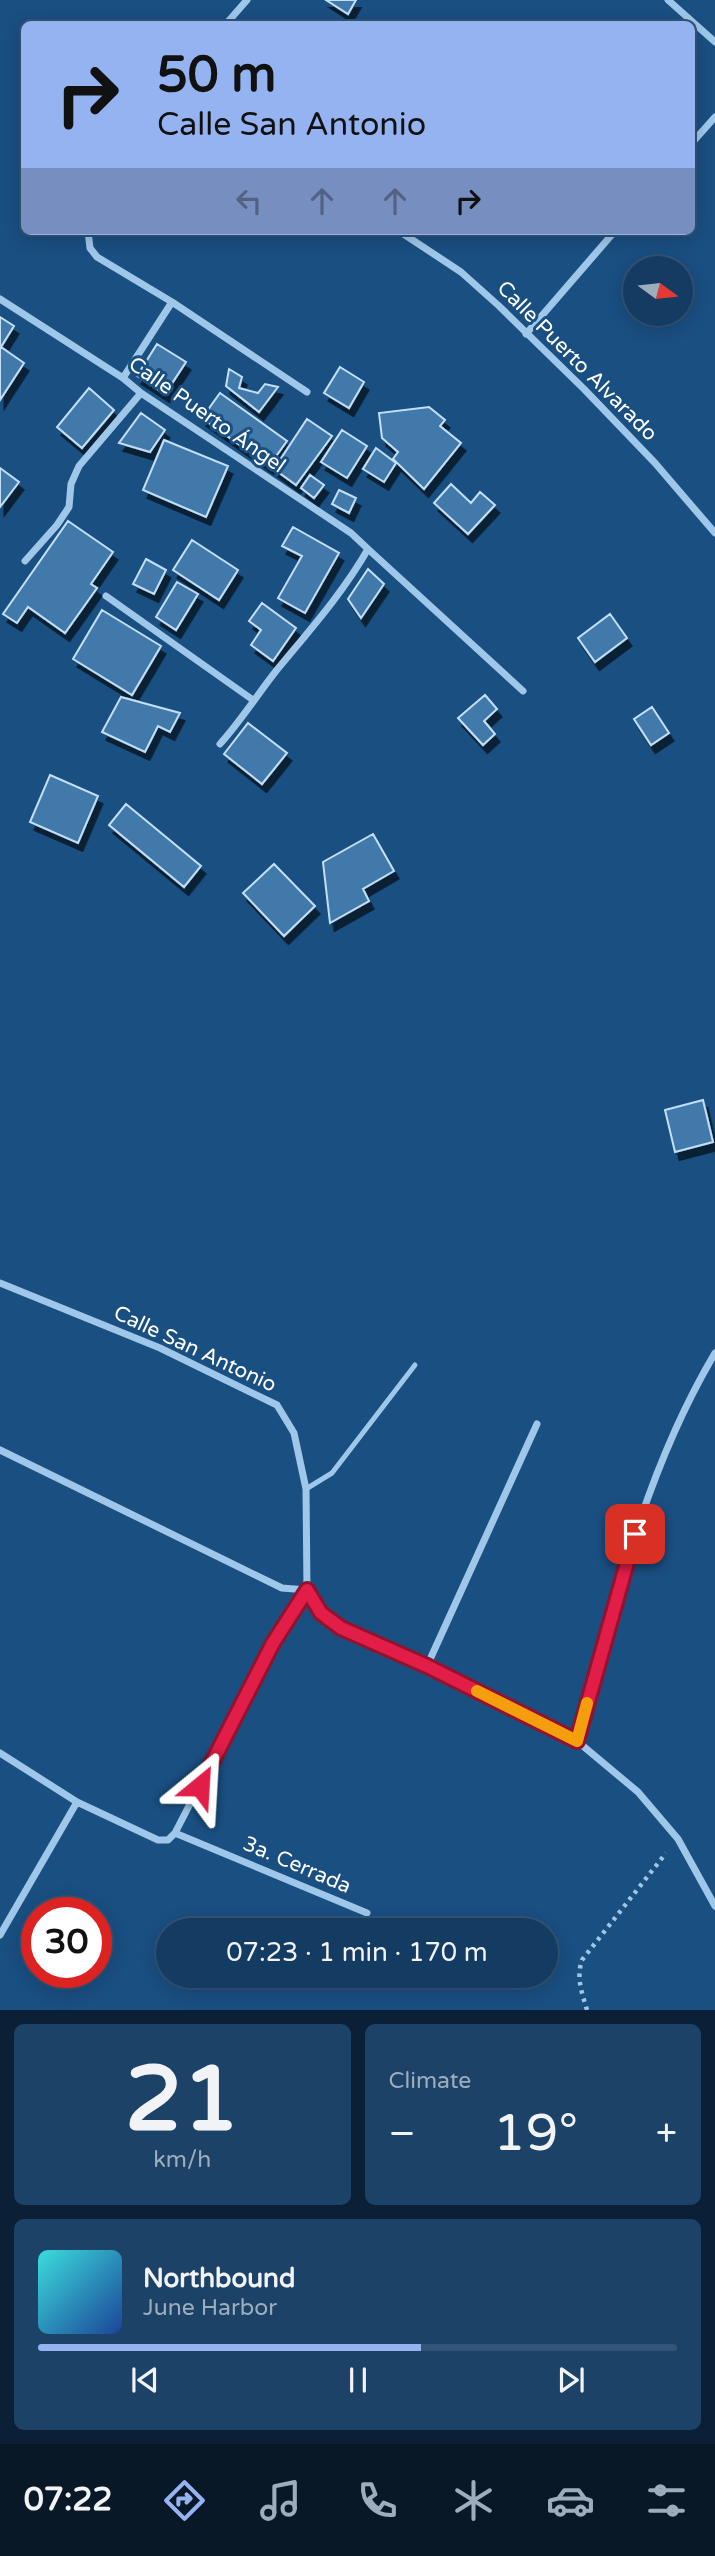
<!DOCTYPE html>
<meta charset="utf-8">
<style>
body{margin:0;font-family:"Varela Round",sans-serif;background:#1d4268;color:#f1f3f6;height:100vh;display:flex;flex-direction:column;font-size:26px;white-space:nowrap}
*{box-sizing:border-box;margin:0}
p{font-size:23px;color:#9dadbe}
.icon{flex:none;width:38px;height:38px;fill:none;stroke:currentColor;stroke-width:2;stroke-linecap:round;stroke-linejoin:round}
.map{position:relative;height:2010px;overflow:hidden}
.details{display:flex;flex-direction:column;gap:14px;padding:14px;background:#0b2036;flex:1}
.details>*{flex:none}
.guide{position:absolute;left:21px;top:21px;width:674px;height:214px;border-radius:10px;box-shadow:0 4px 18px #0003,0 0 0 2px #357;background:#95b2f1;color:#111;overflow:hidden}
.needle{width:46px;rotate:105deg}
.buttons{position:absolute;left:623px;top:256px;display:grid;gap:14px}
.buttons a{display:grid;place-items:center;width:70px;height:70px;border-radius:50%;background:#143b62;box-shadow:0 4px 18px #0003,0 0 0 2px #357;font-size:35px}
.speed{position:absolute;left:21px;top:1897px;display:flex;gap:14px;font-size:35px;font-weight:700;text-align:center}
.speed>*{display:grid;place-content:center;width:91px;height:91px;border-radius:50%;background:#143b62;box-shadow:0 4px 18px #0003,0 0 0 2px #357;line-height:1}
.speed .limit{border:10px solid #d22;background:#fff;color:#111}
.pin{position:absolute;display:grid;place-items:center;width:60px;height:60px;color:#fff;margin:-30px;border-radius:14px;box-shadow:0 4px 10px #0006}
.me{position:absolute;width:77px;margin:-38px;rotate:27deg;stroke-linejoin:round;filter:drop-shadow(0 0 5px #0008)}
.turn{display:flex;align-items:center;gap:24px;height:147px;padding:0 21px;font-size:32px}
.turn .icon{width:91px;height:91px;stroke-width:2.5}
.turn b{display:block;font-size:49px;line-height:60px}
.lanes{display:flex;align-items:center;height:66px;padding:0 21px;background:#0003;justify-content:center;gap:35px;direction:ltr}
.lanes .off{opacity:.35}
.big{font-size:52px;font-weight:600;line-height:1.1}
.details .tile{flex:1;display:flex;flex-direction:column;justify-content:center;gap:10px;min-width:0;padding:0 24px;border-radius:10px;background:#1d4268}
.details .dial{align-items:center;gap:0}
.dial b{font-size:91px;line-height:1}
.song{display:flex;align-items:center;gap:21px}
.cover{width:84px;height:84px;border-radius:10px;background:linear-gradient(135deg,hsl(180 70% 55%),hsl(220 70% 35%))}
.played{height:7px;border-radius:4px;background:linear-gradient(90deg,#95b2f1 60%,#357 60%)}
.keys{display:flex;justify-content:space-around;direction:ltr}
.heat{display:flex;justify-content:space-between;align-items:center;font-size:38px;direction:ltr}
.details .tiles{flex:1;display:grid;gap:14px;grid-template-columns:1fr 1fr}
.tile:last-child{grid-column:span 2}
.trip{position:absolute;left:156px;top:1918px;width:402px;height:70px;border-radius:35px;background:#143b62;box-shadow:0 4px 18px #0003,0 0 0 2px #357;font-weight:600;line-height:70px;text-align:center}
.tab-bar{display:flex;height:112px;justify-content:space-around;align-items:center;background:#081827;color:#9dadbe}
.tab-bar .icon{width:49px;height:49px}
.tab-bar .selected{color:#95b2f1}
.tab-bar b{font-size:32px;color:#f1f3f6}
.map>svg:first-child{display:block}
</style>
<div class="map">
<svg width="715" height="2010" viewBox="0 0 715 2010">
<defs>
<filter id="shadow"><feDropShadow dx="4.5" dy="8" stdDeviation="0" flood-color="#0009"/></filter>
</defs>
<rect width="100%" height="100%" fill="#1a4f82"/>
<path fill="#4379ab" stroke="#c3dff8" stroke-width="2" filter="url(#shadow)" d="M326 0H356L348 14Z
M0 317 14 326 1 347 24 363 0 400Z
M157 344 186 362 165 394 137 376Z
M340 367 364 382 349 408 324 393Z
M229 369 242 377 239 388 258 393 265 384 278 387 259 412 226 386Z
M89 388 114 410 82 448 57 427Z
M220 393 287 441 269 466 202 418Z
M429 407 445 420 440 426 461 443 424 489 393 459 398 452 382 438 379 413Z
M141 413 165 430 150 452 119 443Z
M307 419 332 436 296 485 274 469Z
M342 430 367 446 347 478 321 462Z
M164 440 228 466 206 517 143 490Z
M376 448 396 463 384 482 363 469Z
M0 468 19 482 0 507Z
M310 475 324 485 314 498 301 488Z
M451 484 471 503 480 492 495 505 468 534 434 503Z
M339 490 356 498 349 513 332 504Z
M68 521 113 552 91 584 97 588 65 633 28 607 17 623 3 614Z
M293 527 339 553 305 613 278 598 302 556 282 546Z
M192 540 238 570 219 600 173 570Z
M146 559 166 570 154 594 133 584Z
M368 569 384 584 361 618 348 599Z
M177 582 198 594 176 630 156 617Z
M262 603 296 628 273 661 251 645 261 630 249 621Z
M102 610 161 646 132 695 73 659Z
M610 614 627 638 595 662 578 638Z
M485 695 497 709 484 721 495 734 483 745 458 718Z
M121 697 180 713 170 732 158 726 145 752 102 732Z
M652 707 669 733 651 745 634 719Z
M248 723 287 753 262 784 224 754Z
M50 775 98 796 78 843 30 822Z
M126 804 201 866 184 887 109 825Z
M373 834 394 871 363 889 369 901 330 923 323 862Z
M274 864 315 906 284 936 243 893Z
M703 1100 713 1142 675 1152 665 1110Z"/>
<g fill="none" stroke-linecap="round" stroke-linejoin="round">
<path stroke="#9fc7ea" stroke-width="4.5" stroke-dasharray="3.5 5" stroke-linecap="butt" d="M587 2010C582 1993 576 1978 582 1960L666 1853"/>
<path stroke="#9fc7ea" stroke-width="5" d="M306 1489 332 1473 415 1365"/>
<path stroke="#9fc7ea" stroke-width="7" d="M668 0 715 42
M226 24 247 0
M691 144 715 117
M88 231 90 248 97 257 172 302 307 392
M399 231 461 272 499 306 584 389 655 463 715 533
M0 299 123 378 141 393 351 533 368 549C343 593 308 632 276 671 257 695 241 721 220 744
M526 334 615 231
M123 378 172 302
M368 549 523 691
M25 561 57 525 69 507 71 484 79 466 141 393
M106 596 253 700
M0 1283 160 1348 277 1405 294 1433 306 1489 307 1590 321 1613 341 1628 427 1666 577 1741 638 1792 678 1839 715 1906
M0 1450 282 1588 307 1590 273 1643 175 1833 168 1840H158L77 1802 0 1753
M427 1666 537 1424
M577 1741C613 1608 644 1472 715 1353
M175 1833 367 1913
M0 1935 77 1802"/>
</g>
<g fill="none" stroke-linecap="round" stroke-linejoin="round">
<g stroke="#92132f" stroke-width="18">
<path id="route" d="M200 1786 273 1643 307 1590 321 1613 341 1628 427 1666 577 1741 635 1534"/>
</g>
<use href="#route" stroke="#e11d48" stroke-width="12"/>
<path stroke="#f59e0b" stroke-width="12" d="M477 1691 577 1741 587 1703"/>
</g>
<g text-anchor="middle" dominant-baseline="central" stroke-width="6" stroke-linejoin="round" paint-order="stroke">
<g font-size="21" fill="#fff" stroke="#1a4f82">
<text transform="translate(577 361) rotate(45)">Calle Puerto Alvarado</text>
<text transform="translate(207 415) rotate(35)">Calle Puerto Ángel</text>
<text transform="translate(195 1349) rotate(25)">Calle San Antonio</text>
<text transform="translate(297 1865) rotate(23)">3a. Cerrada</text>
</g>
</g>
</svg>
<div class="buttons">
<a><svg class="needle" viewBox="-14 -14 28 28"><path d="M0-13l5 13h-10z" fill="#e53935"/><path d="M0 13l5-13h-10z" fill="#9dadbe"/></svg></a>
</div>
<div class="speed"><div class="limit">30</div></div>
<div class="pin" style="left:635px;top:1534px;background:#d93025"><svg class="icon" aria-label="arrive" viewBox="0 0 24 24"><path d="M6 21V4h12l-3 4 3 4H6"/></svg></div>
<svg class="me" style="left:200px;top:1786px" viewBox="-20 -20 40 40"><path d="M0-17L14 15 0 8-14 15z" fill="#e11d48" stroke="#fff" stroke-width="4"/></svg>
<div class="trip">07:23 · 1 min · 170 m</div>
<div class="guide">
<div class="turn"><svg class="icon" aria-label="right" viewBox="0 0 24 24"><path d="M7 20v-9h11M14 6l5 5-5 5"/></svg><div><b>50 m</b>Calle San Antonio</div></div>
<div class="lanes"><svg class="icon off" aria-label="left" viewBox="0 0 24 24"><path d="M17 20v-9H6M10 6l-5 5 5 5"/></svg><svg class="icon off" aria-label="ahead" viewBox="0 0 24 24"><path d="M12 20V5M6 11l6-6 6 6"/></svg><svg class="icon off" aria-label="ahead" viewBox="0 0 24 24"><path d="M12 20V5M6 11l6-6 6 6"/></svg><svg class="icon" aria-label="right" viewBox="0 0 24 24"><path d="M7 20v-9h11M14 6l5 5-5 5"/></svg></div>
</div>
</div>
<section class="details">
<div class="tiles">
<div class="tile dial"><b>21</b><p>km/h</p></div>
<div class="tile"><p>Climate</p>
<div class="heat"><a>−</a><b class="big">19°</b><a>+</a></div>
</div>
<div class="tile">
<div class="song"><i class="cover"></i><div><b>Northbound</b><p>June Harbor</p></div></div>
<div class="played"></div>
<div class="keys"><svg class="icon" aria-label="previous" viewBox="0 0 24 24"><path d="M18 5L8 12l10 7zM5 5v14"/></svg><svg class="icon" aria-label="pause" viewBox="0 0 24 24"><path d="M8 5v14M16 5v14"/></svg><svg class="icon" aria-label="next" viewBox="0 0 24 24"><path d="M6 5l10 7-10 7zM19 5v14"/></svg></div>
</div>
</div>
</section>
<nav class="tab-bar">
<b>07:22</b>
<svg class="icon selected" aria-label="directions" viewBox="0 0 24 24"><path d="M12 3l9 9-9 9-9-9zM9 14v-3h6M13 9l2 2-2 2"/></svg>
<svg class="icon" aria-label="music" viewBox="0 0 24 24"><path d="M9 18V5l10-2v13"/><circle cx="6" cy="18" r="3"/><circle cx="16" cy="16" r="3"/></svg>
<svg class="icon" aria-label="phone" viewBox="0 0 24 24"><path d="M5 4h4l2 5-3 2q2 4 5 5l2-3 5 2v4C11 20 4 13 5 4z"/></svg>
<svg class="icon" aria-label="climate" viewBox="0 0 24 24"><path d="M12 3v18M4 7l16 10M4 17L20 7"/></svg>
<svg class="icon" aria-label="car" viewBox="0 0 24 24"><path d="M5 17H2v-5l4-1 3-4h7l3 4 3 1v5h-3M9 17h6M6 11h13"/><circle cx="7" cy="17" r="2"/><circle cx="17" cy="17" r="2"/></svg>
<svg class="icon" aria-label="filters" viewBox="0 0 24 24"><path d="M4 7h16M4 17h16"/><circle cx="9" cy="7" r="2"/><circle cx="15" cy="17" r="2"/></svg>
</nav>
